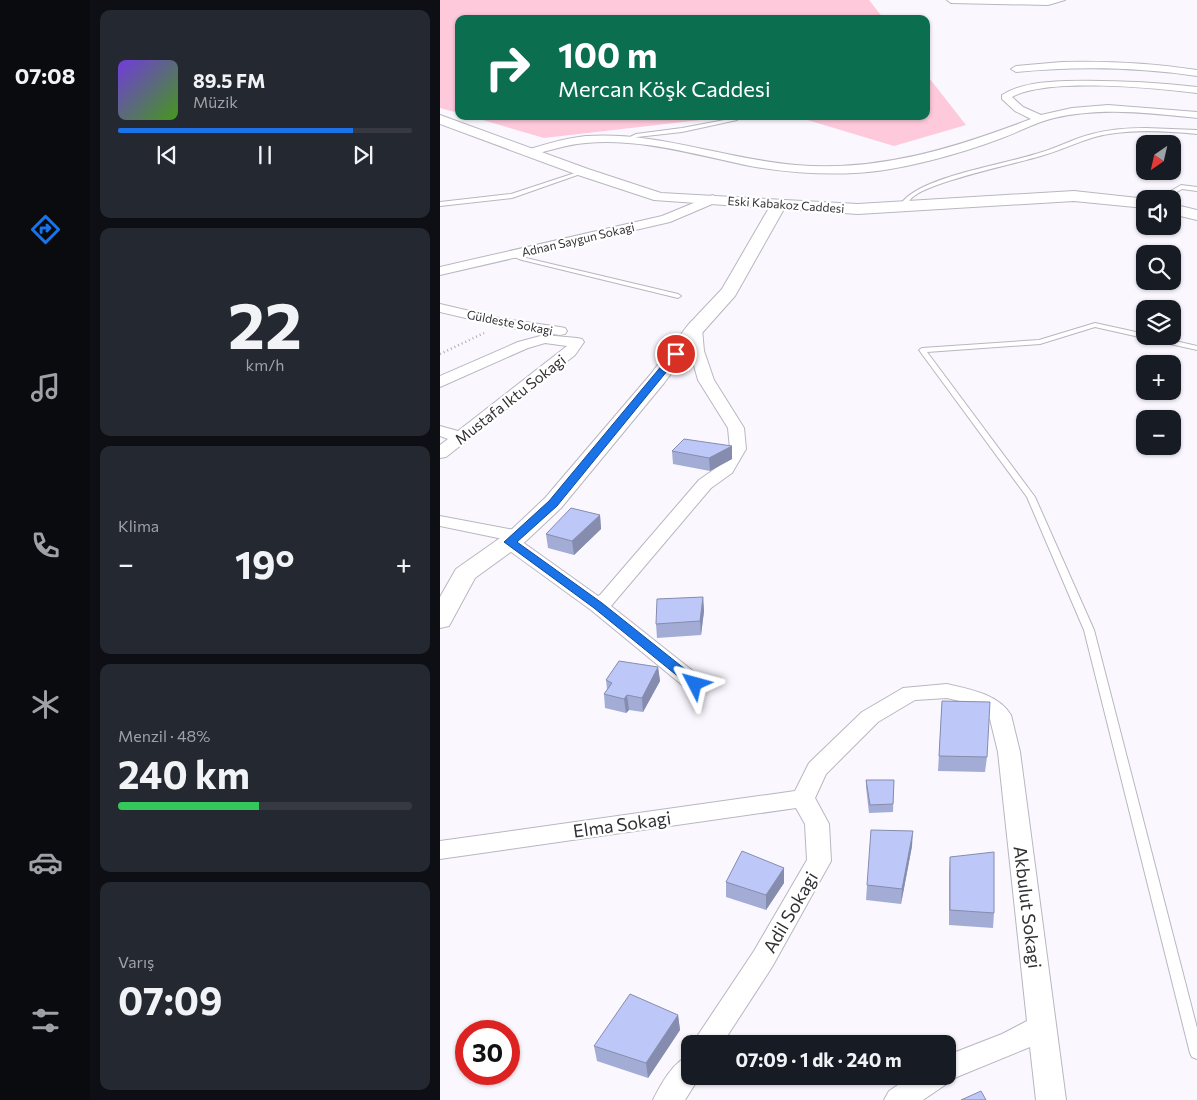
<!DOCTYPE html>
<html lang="tr">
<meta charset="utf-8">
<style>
body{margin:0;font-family:Commissioner,sans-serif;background:#242831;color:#f1f3f6;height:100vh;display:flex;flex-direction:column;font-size:19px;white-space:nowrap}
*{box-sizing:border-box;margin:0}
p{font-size:16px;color:#9ea1a6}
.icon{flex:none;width:28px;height:28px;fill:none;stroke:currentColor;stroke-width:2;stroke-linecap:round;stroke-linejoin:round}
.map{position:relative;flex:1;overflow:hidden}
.drawer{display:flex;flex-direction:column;gap:10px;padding:10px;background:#0d0f14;width:350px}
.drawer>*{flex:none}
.banner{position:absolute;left:15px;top:15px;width:475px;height:105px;border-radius:10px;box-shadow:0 1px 4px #0004;background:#0b6e4f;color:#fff;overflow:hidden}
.needle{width:32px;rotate:214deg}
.tools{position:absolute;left:696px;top:135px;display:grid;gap:10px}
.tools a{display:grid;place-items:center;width:45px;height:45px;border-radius:10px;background:#171b24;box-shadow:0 1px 4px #0004;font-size:25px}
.speed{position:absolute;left:15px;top:1020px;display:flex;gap:10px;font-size:25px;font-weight:700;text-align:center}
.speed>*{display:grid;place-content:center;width:65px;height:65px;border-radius:50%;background:#171b24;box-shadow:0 1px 4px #0004;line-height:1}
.speed .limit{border:8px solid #d22;background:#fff;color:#111}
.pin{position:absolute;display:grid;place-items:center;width:42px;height:42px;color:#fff;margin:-21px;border:2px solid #fff;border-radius:50%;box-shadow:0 1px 5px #0007}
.me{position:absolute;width:55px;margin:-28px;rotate:309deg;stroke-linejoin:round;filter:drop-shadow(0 0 4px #0008)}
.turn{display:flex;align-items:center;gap:18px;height:105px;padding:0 20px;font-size:22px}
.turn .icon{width:65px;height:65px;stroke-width:2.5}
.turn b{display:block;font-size:35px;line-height:42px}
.big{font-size:38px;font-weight:700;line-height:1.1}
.drawer .card{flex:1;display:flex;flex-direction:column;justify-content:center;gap:8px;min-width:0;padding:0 18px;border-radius:10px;background:#242831}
.drawer .dial{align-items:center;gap:0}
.dial b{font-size:65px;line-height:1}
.song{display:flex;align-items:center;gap:15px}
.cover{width:60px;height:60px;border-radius:8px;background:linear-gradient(135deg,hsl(260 70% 55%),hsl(100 70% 35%))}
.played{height:5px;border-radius:2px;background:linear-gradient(90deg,#1a73e8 80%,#363941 80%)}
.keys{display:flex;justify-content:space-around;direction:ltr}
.heat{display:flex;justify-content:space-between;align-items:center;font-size:28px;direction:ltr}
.charge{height:8px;border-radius:4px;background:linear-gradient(90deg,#34c759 48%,#363941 0)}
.trip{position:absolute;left:241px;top:1035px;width:275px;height:50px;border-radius:10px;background:#171b24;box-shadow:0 1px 4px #0004;font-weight:700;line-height:50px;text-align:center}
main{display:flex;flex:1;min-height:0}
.tab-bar{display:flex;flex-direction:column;width:90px;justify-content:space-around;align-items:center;background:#090b0e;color:#9ea1a6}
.tab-bar .icon{width:35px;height:35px}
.tab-bar .active{color:#1a73e8}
.tab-bar b{font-size:22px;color:#f1f3f6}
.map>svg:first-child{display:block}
</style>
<main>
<nav class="tab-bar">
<b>07:08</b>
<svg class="icon active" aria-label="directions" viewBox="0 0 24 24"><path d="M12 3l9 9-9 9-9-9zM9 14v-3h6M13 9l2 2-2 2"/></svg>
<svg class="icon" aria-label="music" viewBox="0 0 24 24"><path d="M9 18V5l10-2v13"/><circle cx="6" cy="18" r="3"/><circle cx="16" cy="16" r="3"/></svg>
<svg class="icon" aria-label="phone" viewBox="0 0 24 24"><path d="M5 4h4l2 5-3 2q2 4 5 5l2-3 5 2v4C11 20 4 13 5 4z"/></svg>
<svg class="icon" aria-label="climate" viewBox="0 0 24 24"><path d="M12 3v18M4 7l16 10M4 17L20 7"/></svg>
<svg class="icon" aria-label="car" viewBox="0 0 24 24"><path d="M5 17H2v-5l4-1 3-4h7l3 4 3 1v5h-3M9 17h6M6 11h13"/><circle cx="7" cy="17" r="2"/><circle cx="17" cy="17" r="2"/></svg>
<svg class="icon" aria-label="filters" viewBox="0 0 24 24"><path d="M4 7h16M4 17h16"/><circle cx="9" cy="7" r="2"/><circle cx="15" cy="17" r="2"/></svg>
</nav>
<section class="drawer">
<div class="card">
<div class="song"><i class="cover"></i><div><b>89.5 FM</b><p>Müzik</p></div></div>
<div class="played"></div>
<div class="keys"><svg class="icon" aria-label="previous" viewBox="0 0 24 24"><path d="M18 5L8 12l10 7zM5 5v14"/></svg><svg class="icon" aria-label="pause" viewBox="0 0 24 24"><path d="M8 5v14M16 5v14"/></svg><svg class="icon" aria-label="next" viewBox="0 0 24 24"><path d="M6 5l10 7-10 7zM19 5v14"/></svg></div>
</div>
<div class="card dial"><b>22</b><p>km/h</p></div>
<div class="card"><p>Klima</p>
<div class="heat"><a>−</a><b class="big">19°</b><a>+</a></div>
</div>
<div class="card"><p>Menzil · 48%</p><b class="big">240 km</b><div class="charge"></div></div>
<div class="card"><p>Varış</p><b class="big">07:09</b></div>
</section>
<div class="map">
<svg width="757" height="1100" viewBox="0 0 757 1100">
<rect width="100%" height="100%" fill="#faf7ff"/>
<path fill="#fec9db" d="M0 0H429L444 19H19V113L0 108Z
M486 74 526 125 454 146 354 116H486Z
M29 116H295L104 138Z"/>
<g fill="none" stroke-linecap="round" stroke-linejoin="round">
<g stroke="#b9b6c0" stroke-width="2">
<path id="service" d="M295 118 297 119V120L242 132 197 137 189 141 186 139 196 134 242 128Z
M706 128 757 130V134C728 131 698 129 669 134 646 137 626 149 604 155 580 163 481 183 470 200 469 201 468 206 468 207L463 206V201C486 175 568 164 602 152 619 147 635 138 652 134 670 129 688 128 706 128Z
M141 171 146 172 72 198 0 206V202L71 194Z
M741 185 757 187V191L742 189 725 199H717Z
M70 252 86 258 238 294 241 296 238 298 82 260 68 255V253Z
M655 323 705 334V336H714L757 346V350L655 327 600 344 487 352 595 497 654 630 757 1028V1059L752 1057 750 1053 644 630 587 497 479 350 482 348 599 340Z"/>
</g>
<g stroke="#b9b6c0" stroke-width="2">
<path id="minor" d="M507 0H625L608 5 511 3Z
M622 62C667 61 712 63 757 70V76C696 67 637 66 576 72L571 69 576 66Z
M626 81C670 80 713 82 757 87V93C715 88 607 77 572 97L583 107 601 115 632 108 668 105 757 112V118C709 113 662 107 614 118 596 122 579 132 562 138 520 154 459 171 415 173 380 175 345 172 310 166 256 155 202 138 146 143 127 144 109 151 91 155L85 152 87 150C106 144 126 138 146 136 217 131 285 159 356 165 438 172 515 148 591 119L575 111 562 99V95C582 83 603 82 626 81Z
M273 195 279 199 277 202 230 222 0 275V267L222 216Z
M0 304 64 319 120 327 125 328 127 331 125 334 120 335 64 327 0 312Z
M255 325 260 326 262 329 264 351 274 380 304 428 306 449 292 473 271 488 171 606 263 679 266 684 263 689 255 691 247 689 151 610 63 546 61 542 63 539 0 526V516L85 532 87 536 85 540 81 541 158 596 160 595 259 480 279 466 290 449 288 428 258 380 250 351 248 329 250 326Z
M104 335 137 338 142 339 144 342 135 355 6 457 0 458V445L8 439 0 436V426L18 431 127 346 105 343 88 348 0 387V376L78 342Z
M507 684C529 689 558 694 571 715L580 752 626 1100H596L590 1047 507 1081 505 1085 483 1100H444L449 1091 471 1076H508V1055L562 1034 587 1021 558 752 550 719 528 703 507 698 475 700 438 722 386 774 375 798 389 824 391 861 332 967 282 1044H252L314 951 367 860 365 824 356 808 0 859V841L355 791 369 763 422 712 463 688Z
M250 1055V1076H260L245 1100H213C221 1084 233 1062 250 1055Z"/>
</g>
<g stroke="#b9b6c0" stroke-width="2">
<path id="tertiary" d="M0 115 148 169 221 193 418 204 634 191 707 199H705V208L634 201 418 214 344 209 295 296 262 333 224 383 121 508 86 541 35 578 9 626 0 628V597L16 569 70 531 105 498 210 375 248 325 282 289 329 208 214 200 138 175 0 124Z
M732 204 757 210V220L732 214Z"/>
</g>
<path stroke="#afacb3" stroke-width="2.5" stroke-dasharray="1 3" stroke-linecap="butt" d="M0 354 44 333"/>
<use href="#service" fill="#fff" fill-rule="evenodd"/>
<use href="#minor" fill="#fff" fill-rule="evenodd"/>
<use href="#tertiary" fill="#fff" fill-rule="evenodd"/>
</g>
<path fill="#a3acd5" d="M292 446V459L270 471 233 464 232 451Z
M160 515 161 529 134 555 108 548 106 534Z
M263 597 264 611 261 635 217 638 216 624Z
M218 667 220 681 203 712 189 710 186 713 165 708 164 694 167 689 166 680Z
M502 701 547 757 545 772 498 771Z
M426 780H454L453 812 429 813 426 787Z
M472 846 461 904 426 900 427 885Z
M510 857 554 913 553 928 509 925V872Z
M344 868V883L326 910 286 897V882Z
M238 1015 240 1030 208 1078 157 1061 154 1046Z"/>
<path fill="#858cae" d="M292 446V459L270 471 269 458Z
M160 515 161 529 134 555 132 541Z
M263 597 264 611 261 635 260 621Z
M218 667 220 681 203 712 202 698Z
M187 695 189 710 186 713 184 699Z
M473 831 472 846 461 904 462 889Z
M344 868V883L326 910V895Z
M238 1015 240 1030 208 1078 206 1063Z"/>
<path fill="#bec8f8" stroke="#858cae" d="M244 439 292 446 269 458 232 451Z
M131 508 160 515 132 541 106 534Z
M263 597 260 621 216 624 217 599Z
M179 661 218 667 202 698 187 695 184 699 164 694 172 683 166 680Z
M502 701 550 702 547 757 499 756Z
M426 780H454L453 804 430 805Z
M431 830 473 831 462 889 427 885Z
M302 851 344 868 326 895 286 882Z
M554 852V913L510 910V857Z
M190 994 238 1015 206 1063 154 1046Z
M541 1091 546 1100H521Z"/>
<path fill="#1a73e8" stroke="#114b97" d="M233 352H236L241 354 117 506 77 542 162 603 260 681 262 684 255 688 251 687 154 608 64 542 109 501Z"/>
<g text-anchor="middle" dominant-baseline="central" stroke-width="4.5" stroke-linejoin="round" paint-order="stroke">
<g font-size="12" fill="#313033" stroke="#fff">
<text transform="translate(346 204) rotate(4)">Eski Kabakoz Caddesi</text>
<text transform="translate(138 239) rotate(-13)">Adnan Saygun Sokagi</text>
<text transform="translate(70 322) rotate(11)">Güldeste Sokagi</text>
</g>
<g font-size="15" fill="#313033" stroke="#fff">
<text transform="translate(70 399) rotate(-38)">Mustafa Iktu Sokagi</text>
</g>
<g font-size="18" fill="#313033" stroke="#fff">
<text transform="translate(182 824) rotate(-8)">Elma Sokagi</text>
<text transform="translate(588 907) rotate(83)">Akbulut Sokagi</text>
<text transform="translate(350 912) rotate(-60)">Adil Sokagi</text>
</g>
</g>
</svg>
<div class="tools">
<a><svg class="needle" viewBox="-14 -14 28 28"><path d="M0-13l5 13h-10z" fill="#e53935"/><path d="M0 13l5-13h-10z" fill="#9ea1a6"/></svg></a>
<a><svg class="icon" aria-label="sound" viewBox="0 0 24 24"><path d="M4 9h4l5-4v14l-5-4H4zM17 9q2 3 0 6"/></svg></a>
<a><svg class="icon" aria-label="search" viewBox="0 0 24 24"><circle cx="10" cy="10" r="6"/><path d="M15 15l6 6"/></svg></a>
<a><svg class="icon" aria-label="layers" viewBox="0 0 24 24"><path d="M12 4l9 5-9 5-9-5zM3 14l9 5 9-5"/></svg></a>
<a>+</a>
<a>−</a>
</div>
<div class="speed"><div class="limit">30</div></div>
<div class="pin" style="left:236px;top:354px;background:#d93025"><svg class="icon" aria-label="arrive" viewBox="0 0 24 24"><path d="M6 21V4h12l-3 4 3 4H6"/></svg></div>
<svg class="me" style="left:255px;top:684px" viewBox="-20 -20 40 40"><path d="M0-17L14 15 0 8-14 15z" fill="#1a73e8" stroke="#fff" stroke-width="4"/></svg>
<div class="trip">07:09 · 1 dk · 240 m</div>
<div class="banner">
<div class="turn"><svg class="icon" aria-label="right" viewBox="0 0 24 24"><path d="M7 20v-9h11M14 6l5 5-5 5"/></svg><div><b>100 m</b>Mercan Köşk Caddesi</div></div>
</div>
</div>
</main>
